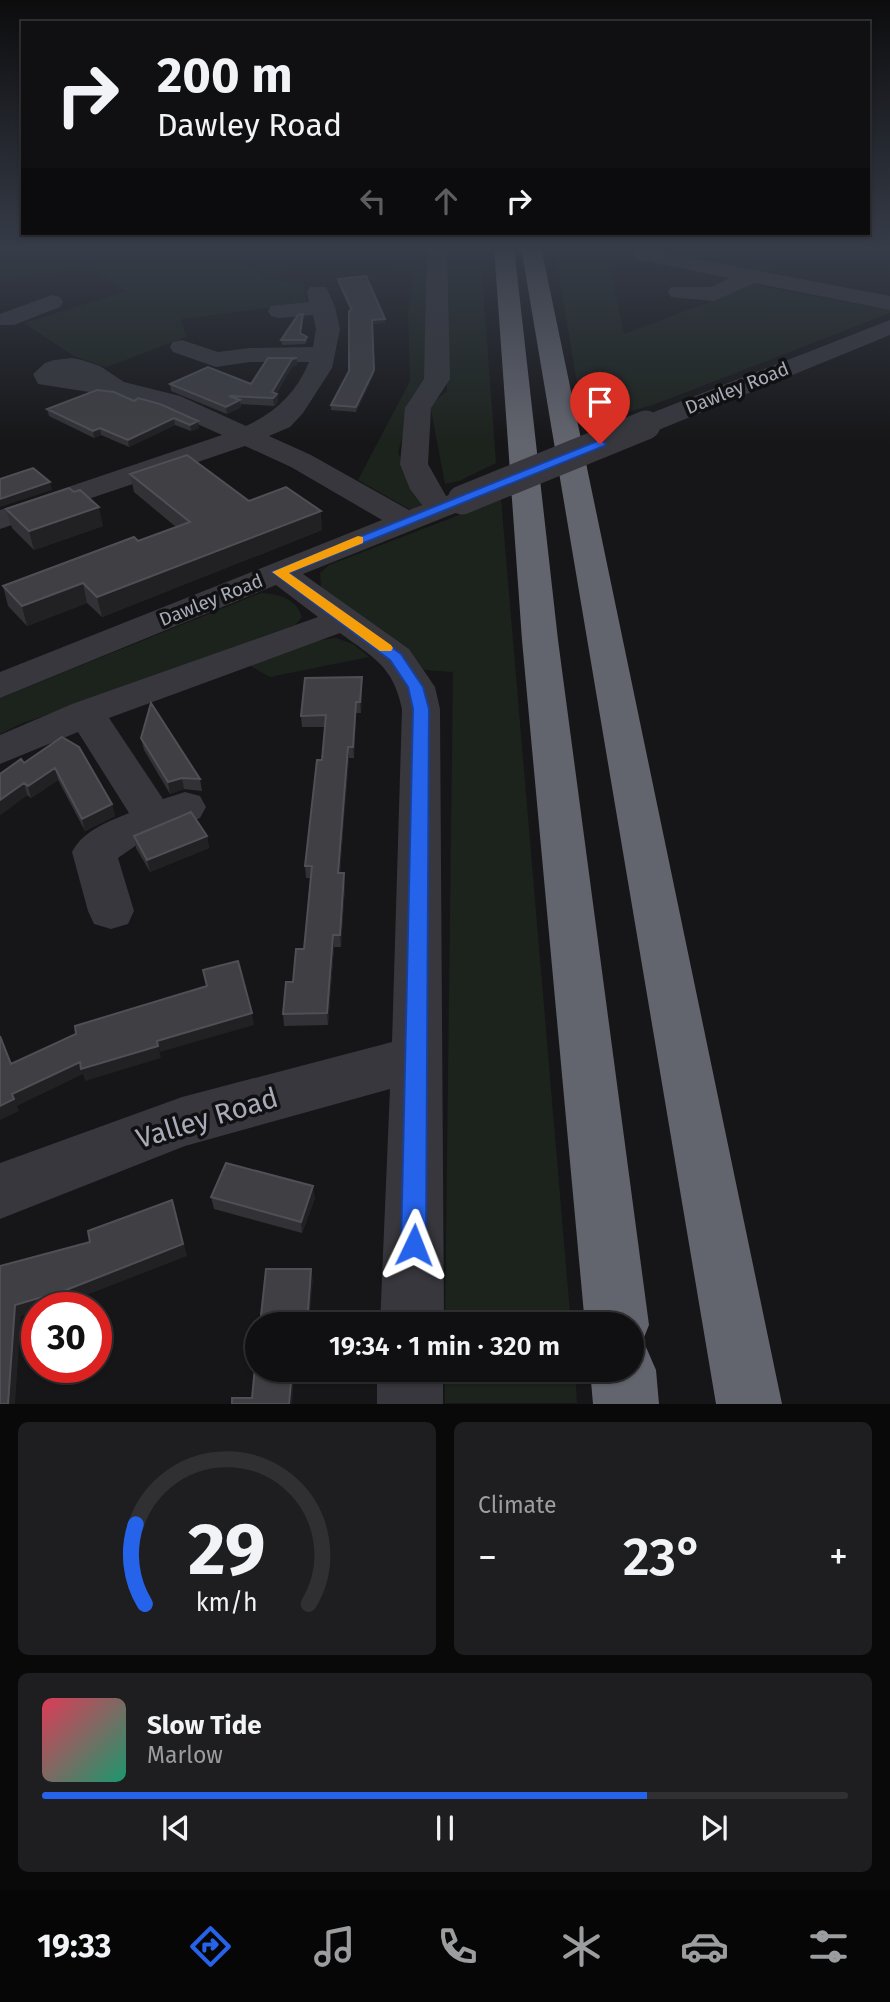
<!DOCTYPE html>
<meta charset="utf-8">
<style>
body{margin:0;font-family:"Fira Sans",sans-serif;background:#1e1e20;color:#f1f3f6;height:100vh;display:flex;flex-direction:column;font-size:26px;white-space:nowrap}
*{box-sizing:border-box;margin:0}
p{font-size:23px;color:#9c9d9f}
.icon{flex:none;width:38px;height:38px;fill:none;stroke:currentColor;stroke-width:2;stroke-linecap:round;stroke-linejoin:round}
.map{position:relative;height:1404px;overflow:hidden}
.details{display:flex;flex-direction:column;gap:18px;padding:18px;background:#09090a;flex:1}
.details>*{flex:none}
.banner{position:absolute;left:21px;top:21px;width:849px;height:214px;border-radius:0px;box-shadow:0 2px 5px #0004,0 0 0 2px #303032;background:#101012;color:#f1f3f6;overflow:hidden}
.speed{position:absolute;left:21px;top:1292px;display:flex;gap:14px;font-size:35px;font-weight:700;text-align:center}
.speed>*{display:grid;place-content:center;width:91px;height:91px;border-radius:50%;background:#101012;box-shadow:0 2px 5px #0004,0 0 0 2px #303032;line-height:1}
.speed .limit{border:10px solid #d22;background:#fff;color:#111}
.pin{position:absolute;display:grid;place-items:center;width:60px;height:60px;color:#fff;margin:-72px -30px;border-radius:50% 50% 50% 0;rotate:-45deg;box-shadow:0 0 7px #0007}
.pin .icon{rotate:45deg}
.me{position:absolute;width:77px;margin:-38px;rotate:2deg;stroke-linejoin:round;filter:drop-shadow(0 0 5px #0008)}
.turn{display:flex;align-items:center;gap:24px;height:147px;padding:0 21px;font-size:32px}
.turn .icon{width:91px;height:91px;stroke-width:2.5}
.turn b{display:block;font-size:49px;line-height:60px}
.lanes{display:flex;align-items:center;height:66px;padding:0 21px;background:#0003;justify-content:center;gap:35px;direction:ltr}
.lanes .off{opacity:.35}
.big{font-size:52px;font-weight:600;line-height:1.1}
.details .tile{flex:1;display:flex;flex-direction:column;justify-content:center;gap:10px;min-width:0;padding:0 24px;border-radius:10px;background:#1e1e20}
.details .dial{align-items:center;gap:0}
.dial svg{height:182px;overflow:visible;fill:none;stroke:#303032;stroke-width:7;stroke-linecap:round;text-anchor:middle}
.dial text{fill:#f1f3f6;stroke:none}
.song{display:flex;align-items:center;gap:21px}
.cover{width:84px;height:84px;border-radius:10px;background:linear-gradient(135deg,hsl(350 70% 55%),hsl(160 70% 35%))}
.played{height:7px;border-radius:4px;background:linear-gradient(90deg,#2563eb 75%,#303032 75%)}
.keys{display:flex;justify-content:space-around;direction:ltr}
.heat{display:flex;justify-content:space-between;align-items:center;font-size:38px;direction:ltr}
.details .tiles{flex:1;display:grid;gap:18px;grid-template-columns:1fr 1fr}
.tile:last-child{grid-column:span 2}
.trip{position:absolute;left:245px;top:1312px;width:399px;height:70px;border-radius:35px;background:#101012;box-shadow:0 2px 5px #0004,0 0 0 2px #303032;font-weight:600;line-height:70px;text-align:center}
.menu{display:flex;height:112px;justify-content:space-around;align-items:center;background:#060607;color:#9c9d9f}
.menu .icon{width:49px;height:49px}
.menu .current{color:#2563eb}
.menu b{font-size:32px;color:#f1f3f6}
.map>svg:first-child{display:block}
</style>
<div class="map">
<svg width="890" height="1404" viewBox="0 0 890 1404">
<rect width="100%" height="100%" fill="#161618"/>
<path fill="#1c231d" d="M0 247H31L57 259 103 256 160 247H197L229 254 249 264 264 278 303 285 306 303 181 319 186 337 107 367 73 356 24 323 127 291 91 268 0 279Z
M39 247H136L61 256Z
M216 247H426L428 377 411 408 398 452 410 486 422 496 421 505 411 510 358 480 410 381 408 310 415 272 354 255 296 251 272 276C255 259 239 253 216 247Z
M445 247H480L496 463 459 481 445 484 430 404 447 391Z
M554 247H605L624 334 753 285 890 310V313L653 405 584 424Z
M610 247H800L764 273Z
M501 499 571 1325H445L453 672 412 669 321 587 320 573 329 565Z
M261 593C279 594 297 599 302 617L295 625 281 630 18 725 0 734V698Z
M336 638 353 644 369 657 270 677 247 664 321 640Z
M445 1370H575L577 1403H445Z"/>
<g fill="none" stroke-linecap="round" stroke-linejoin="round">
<path fill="#37373d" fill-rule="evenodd" d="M427 247H447L450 379 431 408 428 464 446 496 462 491 473 494 477 500 473 506 303 574 409 649 435 687 440 709 444 1325H380L390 1089 185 1146 0 1219V1163L182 1097 392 1042 402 709C393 666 374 658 340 633L109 718 163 799 185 792 200 796 206 807 200 818 138 844 118 858 134 911 128 924 111 929 94 924 88 911 72 852C83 831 107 822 129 813L78 732 0 764V735L72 704 318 617 276 585 0 698V672L382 520 291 467 245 446 0 529V510L222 435 162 408 115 396 38 384 33 374 45 363 54 360 72 358 82 360 100 366 124 382 180 396 246 426C275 413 297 392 309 362H250L216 367 173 352 170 347 173 342 182 340 218 352 250 348 313 347 316 329 313 315 279 318 271 316 268 311 271 306 309 302 307 292 310 287H326L335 307 340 329 332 368 303 413 290 427 269 436 311 455 409 510 422 505 410 489 400 464 405 408 424 379Z
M643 249 890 296V310L755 283 714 301 671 297 668 292 671 287H711L730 278 636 259 633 255 636 251Z
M52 295 60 297 63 302 60 307 14 325H0V314Z
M890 320V335L656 431 646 433 636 431 632 425 636 419Z
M377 1370H443V1404H377Z"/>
<path fill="#63656e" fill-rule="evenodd" d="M494 247H514L558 640 649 1325 641 1345 646 1347 656 1370 659 1404H593L590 1370H632V1325H585L522 640Z
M521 247H541L782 1404H716Z"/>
<path stroke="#37373d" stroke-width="29" d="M462 500 646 425"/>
</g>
<path fill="#323236" d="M338 279 385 319V323L372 324 374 374 356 412 331 410V405L349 371 350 310 338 283Z
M303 314 301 333 307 341 305 344 282 345 281 340Z
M297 358V365L292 367 276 394H277L278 402 274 406 241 404V407L227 414 171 391 170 384H251Z
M97 390 199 428 191 431 175 425 129 447 101 435 94 438 49 416 47 409Z
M130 474 249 501 322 530 102 617 87 603 27 626 8 606 3 586 138 541 176 527 134 492Z
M6 509 103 526 34 550 12 528Z
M362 677V689L361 713H356L354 758H349L344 817 340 873 345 885 341 947H334L328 1025 284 1026 283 1014 304 949 310 878H306L305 866 322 760 325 727H302L301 716Z
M62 737 112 804 115 816 85 831 58 780 31 798 27 795 0 815V774L24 763Z
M141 738 200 779 202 791 184 789 170 794 144 750Z
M134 836H207L209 848 150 872 136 848Z
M211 1197 315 1198 302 1233 214 1209Z
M257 1370H306V1374L294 1375 252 1398Z"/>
<path fill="#212124" d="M385 319V323L372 324V320Z
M297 358V365L292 367 273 398 277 394 278 402 274 406 272 392 292 359Z
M374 370V374L356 412V407Z
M240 400 241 407 227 414 226 407Z
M174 418 175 425 129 447 128 440Z
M198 421 199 428 191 431 190 425Z
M100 428 101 435 94 438 93 431Z
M50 482 52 490 0 507V499Z
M99 507 103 526 34 550 29 531Z
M321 511 322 530 102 617 97 597Z
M83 583 87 603 27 626 22 606Z
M362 677V689L361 713 360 702Z
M356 702V713L354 758 353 747Z
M348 747 349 758 339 885 338 873Z
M55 768 58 780 31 798 28 786Z
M182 778 184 789 170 794 168 782Z
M24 783 27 795 0 815V800Z
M112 804 115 816 85 831 82 819Z
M207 836 209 848 150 872 147 860Z
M344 873 345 885 341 947 340 935Z
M333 935 334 947 328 1025 327 1013Z
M252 1013 254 1025 160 1052 157 1041Z
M158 1046 161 1058 85 1081 83 1074 17 1106 19 1111 0 1120V1106L12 1094 80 1062Z
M313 1186 315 1198 302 1233 301 1222Z
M176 1211 187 1256 71 1301 50 1307H37V1311L21 1316 15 1404H8L15 1305Z
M311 1269 313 1280 309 1325H307Z
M292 1370H293L294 1375 292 1404H289Z"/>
<path fill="#3f3f44" stroke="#4f5056" stroke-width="2" d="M366 276 385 319 372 320 374 370 356 407 331 405 349 371V311L352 310 338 279Z
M303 314 300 333 307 337 305 340H281L298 315Z
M268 358H297L292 359 272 392 277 394 273 398 229 396 240 400 226 407 170 384 208 367 251 384Z
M97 390 114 392 134 401 138 398 160 404 198 421 190 425 174 418 128 440 100 428 93 431 47 409Z
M187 455 249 501 286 487 321 511 97 597 83 583 22 606 3 586 134 537 138 541 190 522 130 474Z
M33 468 50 482 0 499V479Z
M69 488 74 492 80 490 99 507 29 531 6 509Z
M362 677 360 702H356L353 747H348L338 873H344L340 935H333L327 1013 283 1014 286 982H293L296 949H304L312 866H305L317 760H322L326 715 301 716 305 678Z
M151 703 200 779 182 778 168 782 141 738Z
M62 737 79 747 112 804 82 819 55 768 28 786 24 783 0 800V774L21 759 24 763Z
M191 812 207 836 147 860 134 836Z
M238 961 252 1013 157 1041 158 1046 81 1069 80 1062 12 1094 14 1099 0 1106V1036L11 1064 76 1034 75 1026 207 986 203 970Z
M226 1163 313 1186 301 1222 211 1197Z
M172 1200 183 1244 66 1290 15 1305 8 1404H0V1266L90 1242 88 1231Z
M266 1269H311L307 1325H260Z
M257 1346V1370H292L289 1404H232V1398H252Z"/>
<linearGradient id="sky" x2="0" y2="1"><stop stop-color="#0c0c0d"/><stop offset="0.56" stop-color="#363c48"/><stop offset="1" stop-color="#363c48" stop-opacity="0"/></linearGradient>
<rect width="890" height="444" fill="url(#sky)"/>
<path fill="#2563eb" stroke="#184099" stroke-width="2" d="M600 440 606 444 604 446 289 573 401 654 423 687 429 709 426 1245 423 1253 414 1257 405 1253 401 1245 413 709 408 687 390 660 272 572Z"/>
<path fill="#f59e0b" d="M358 536 363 537V543L289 573 391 645 393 648 391 651H380L272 572Z"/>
<g text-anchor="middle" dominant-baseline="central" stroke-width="7" stroke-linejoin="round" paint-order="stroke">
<g font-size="19" fill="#a8acb8" stroke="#111113">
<text transform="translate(737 388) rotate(-22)">Dawley Road</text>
<text transform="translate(211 600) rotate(-22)">Dawley Road</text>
</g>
<g font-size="28" fill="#a8acb8" stroke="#111113">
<text transform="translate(207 1118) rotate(-17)">Valley Road</text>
</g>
</g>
</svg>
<div class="speed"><div class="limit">30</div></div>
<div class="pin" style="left:600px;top:444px;background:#d93025"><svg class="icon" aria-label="arrive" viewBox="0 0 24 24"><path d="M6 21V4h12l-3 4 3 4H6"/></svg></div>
<svg class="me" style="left:414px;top:1245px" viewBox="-20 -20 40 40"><path d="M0-17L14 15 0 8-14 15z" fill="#2563eb" stroke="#fff" stroke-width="4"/></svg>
<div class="trip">19:34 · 1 min · 320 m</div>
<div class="banner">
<div class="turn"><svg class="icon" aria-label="right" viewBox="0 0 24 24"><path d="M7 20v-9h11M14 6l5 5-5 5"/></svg><div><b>200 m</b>Dawley Road</div></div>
<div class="lanes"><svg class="icon off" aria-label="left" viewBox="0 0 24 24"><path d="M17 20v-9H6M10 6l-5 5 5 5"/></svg><svg class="icon off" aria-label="ahead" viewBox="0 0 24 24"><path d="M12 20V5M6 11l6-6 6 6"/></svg><svg class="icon" aria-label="right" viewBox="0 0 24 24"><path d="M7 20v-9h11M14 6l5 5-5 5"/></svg></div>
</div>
</div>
<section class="details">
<div class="tiles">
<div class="tile dial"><svg viewBox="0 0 100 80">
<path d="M14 69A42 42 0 1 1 86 69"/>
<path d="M14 69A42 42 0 0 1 10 34" stroke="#2563eb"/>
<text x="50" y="56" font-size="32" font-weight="700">29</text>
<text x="50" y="72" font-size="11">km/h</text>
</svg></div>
<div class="tile"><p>Climate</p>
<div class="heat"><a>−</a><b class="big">23°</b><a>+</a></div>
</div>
<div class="tile">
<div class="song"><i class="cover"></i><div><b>Slow Tide</b><p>Marlow</p></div></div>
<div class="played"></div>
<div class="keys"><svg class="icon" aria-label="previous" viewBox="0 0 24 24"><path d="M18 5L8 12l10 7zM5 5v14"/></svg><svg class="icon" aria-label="pause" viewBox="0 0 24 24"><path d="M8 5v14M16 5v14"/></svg><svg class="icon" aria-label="next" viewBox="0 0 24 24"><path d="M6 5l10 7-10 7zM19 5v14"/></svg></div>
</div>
</div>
</section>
<nav class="menu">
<b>19:33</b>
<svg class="icon current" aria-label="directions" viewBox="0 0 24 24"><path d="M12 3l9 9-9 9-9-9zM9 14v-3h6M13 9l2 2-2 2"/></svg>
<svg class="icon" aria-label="music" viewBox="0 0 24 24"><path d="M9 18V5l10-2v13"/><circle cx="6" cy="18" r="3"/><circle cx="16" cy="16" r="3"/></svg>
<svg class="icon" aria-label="phone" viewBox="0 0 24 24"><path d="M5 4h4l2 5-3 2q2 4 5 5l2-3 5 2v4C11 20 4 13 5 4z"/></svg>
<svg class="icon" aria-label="climate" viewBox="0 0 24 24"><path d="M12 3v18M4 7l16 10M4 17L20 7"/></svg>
<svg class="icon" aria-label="car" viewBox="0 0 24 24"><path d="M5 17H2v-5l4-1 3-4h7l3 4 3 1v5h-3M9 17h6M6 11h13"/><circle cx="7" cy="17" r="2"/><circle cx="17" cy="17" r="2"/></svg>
<svg class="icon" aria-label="filters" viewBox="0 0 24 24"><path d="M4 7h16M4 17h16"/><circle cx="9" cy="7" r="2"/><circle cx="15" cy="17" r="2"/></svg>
</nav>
